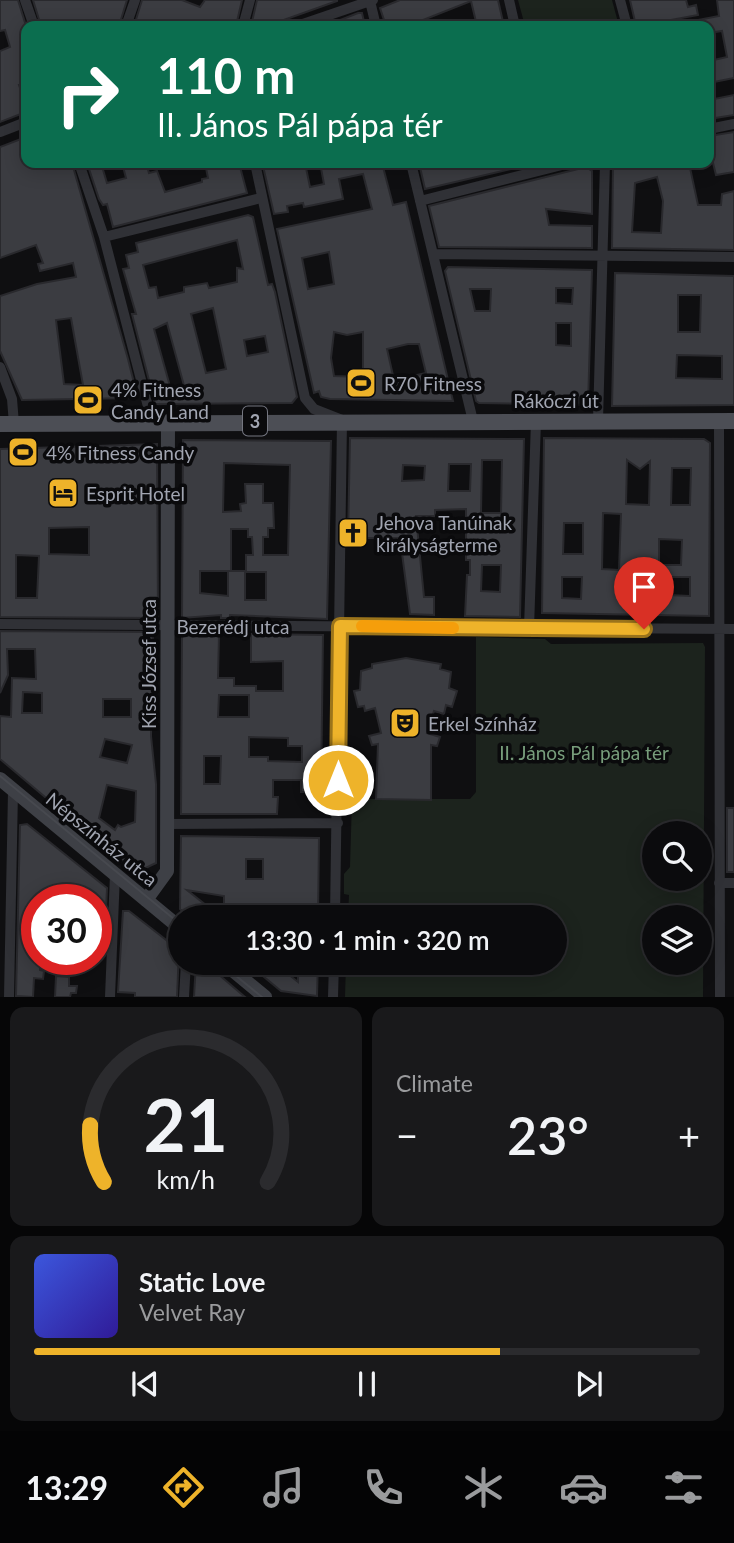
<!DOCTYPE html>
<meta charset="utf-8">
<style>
body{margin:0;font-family:Lato,sans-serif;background:#19191b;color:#f1f3f6;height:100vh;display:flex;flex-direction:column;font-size:26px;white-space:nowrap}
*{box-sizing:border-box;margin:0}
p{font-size:23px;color:#9a9b9d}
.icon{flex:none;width:38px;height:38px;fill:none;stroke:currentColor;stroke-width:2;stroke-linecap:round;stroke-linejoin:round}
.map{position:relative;height:997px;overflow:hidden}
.panel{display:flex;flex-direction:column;gap:10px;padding:10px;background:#060607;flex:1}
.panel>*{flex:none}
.guide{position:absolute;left:21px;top:21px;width:693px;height:147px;border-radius:14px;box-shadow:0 4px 18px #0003,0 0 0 2px #2b2b2e;background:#0b6e4f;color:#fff;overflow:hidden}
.buttons{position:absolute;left:642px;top:821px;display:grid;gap:14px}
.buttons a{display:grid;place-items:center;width:70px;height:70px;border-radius:50%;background:#0b0b0d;box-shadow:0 4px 18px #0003,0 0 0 2px #2b2b2e;font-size:35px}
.speed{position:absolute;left:21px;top:884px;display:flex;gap:14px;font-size:35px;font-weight:700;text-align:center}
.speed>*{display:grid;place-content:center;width:91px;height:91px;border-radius:50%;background:#0b0b0d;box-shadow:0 4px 18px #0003,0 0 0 2px #2b2b2e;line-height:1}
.speed .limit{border:10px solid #d22;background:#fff;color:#111}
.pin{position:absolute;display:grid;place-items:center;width:60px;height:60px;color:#fff;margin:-72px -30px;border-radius:50% 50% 50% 0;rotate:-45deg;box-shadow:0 0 7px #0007}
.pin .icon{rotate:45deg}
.me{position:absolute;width:77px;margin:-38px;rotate:0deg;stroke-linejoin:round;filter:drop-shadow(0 0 5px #0008)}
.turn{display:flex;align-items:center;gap:24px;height:147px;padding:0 21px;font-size:32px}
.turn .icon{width:91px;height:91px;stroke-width:2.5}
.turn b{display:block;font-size:49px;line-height:60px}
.big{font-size:52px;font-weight:600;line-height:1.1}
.panel .tile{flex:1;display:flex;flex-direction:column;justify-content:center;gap:10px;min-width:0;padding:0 24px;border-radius:14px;background:#19191b}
.panel .dial{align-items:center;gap:0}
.dial svg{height:182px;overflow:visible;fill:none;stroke:#2b2b2e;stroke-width:7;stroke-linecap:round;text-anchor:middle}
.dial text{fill:#f1f3f6;stroke:none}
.song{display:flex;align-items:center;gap:21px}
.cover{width:84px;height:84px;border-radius:10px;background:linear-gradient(135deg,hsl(230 70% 55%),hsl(250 70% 35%))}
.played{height:7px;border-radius:4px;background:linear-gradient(90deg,#eeb32a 70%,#2b2b2e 70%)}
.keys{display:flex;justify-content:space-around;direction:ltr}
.heat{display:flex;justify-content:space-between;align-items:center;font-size:38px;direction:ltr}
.panel .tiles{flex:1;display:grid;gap:10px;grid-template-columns:1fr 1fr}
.tile:last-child{grid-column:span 2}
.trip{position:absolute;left:168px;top:905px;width:399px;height:70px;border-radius:35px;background:#0b0b0d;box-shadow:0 4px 18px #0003,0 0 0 2px #2b2b2e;font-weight:600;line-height:70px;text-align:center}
.menu{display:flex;height:112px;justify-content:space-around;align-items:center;background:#040405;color:#9a9b9d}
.menu .icon{width:49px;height:49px}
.menu .on{color:#eeb32a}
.menu b{font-size:32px;color:#f1f3f6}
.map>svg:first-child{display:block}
</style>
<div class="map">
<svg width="734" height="997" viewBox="0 0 734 997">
<rect width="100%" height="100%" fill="#0f0f11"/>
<path fill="#1c231d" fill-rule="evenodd" d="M518 0H612L619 26H525Z
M476 637 545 639 551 644 703 643 705 647 703 997H345L346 963 555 962V917H348L349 895 344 894V874L350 867 352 799H470L476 792ZM654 833H700V878H654ZM654 917H700V962H654Z"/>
<path fill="#3b3c41" stroke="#29292d" stroke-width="2" fill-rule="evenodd" d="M0 0H18L26 26V83L19 85 24 99 26 98V112L0 122V51L10 47 5 30 0 31Z
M33 0H127L119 26H41Z
M142 0H182L200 7 205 0H242L236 26H134Z
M257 0H337V1L267 26H251Z
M400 0H498L504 26H477L471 1 408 26H386L380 8Z
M630 0H686L688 7 696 5 698 15 660 22 661 26H636Z
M717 0H734V78L709 83V61L727 57 722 31 709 33V26H700L698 20 719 16Z
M358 13H362L365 26H325Z
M734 95V115L709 119V100Z
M734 132V172L716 175 713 163 709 164V136Z
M26 137V163H72L128 359 137 395 135 398 22 400 0 351V296L37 284 76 277 73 263 40 271 38 264 43 263 36 245 0 258V147ZM71 318 74 335 83 385 64 384 56 320Z
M87 163H101L107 183 126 178 122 163H146L149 173 157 171 165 192 202 182V179L208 178 205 163H239L247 193 113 227 107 204 103 205 99 199Z
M281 163H305L310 187 324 184 320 163H382L393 205 406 202 453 401 330 399 321 397 319 391 314 393 277 229 372 209 363 174 339 179 343 199 304 207 303 203 287 206 288 212 274 214 263 166ZM329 252 334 284 308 289 302 258ZM334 332 347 335 363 332V377L334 376 331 358ZM408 344H419L426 373 394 380 387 349Z
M419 163H523L524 166 425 189Z
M621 163H689L698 205H721L722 194 734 191V250L612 248 613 164ZM657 177 663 201 661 233 632 232 635 183Z
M586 167 592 171V214L546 209 549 225 592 226V248L439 247 429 206Z
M248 215 253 217 268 285 272 284 275 292 297 397 292 403 155 404 132 314H136L123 269 129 268 126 255 138 252 136 243ZM237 240 243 269 237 268V282L209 288 207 283 184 287V292L158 298 156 287 149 288 143 265ZM213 308 226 369 206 373 191 314ZM167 323 186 393 173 397 154 329ZM265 336 268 352 247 356 244 340Z
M448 267 592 270 588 405 479 403 476 401 445 271ZM556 288H573L572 304 556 303ZM470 289H491L490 311H475ZM556 323H571V346L556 345Z
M615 273 734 276V405L612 406ZM678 295H701L700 332H678ZM677 355 722 356V379L676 378Z
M350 438 524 439 520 617 465 616 467 575H470V560H466V509L435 510V516H416L424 597H434V615L410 614 400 538H348ZM482 460H502L501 513H481ZM449 464H471L470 491H448ZM403 465 425 466 424 480 402 481ZM482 565H501L500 592 481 591Z
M544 438 704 439 710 443 709 616 542 613ZM627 460 640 469 650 461 649 505 626 504ZM672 468H691L690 505H671ZM603 513 621 514 619 570 602 569ZM564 523H583V554H563ZM659 539 682 540 681 565H659ZM562 577H582L581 599 562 598ZM669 577H690V596L668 595Z
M183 440 331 441 327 619 230 615V618H221V615L182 618ZM224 463 290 465 288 555H263V537H268V528H274L273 503H263V484H245L246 503 240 504 241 511 223 512ZM231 529H248V537H252L253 555H246V572H266V600H245V571H228V596L200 593V571H231Z
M157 444 158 618 0 617V449ZM89 527V555L49 554V528ZM16 555 39 556 37 598H16Z
M0 631 153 632 151 736 156 784V863L135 873 0 759V716L11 717 12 678 36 679 35 649H7L8 675 0 693ZM23 692 42 693V713H22ZM103 699H131V717H103ZM105 739 132 745 127 763 100 757ZM107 785 136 791 135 822 121 827 118 825 115 830 99 818Z
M251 634 323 635 321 792H301V780H273V797H278L277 814H181L182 636 219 635 218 678H234V686H256V691H283V661L251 662ZM219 695H249V717H218ZM249 737 288 738V746H302V762L268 761V757H249ZM204 756H221L220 784H204Z
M406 658 441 664 440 669 451 672 449 688 457 691 452 707 446 705 444 714 434 711 427 733 440 737 437 746 431 745V800L376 799 378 744 372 745 369 736 381 733 375 708 365 711 364 706 358 707 354 691 360 690 361 671 372 668V664Z
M727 808H734V872H727Z
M27 824 107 888 104 956H96V900H37V959H40V970L44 971 43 979 34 978 33 997 16 996 20 825Z
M181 836 319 838 318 917H224V896L187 890 221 917H189L180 909ZM246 859H263V879H246Z
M123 911H129L179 950 177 997H135V993L118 992Z
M196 962H204L245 997H194Z
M246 962H273L298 982V962H318L317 996 281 991Z
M56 976 69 977V986H77L76 993H71L70 997H55Z"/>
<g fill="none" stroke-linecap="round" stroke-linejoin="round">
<path stroke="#303136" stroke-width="10" d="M25 0 34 26
M509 0 515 26
M620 0 627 26
M370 1 376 26
M126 26 135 0
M243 26 250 0
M297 26 373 0
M709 129 734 124
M0 132 26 122
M79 163 104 237 152 422
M255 163 305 398 314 409 342 420 335 917
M411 163 473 421
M420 201 570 163
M104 237 261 198
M434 254 734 257
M0 367 12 399 14 424
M598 421 605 163
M719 421 720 997
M0 624 734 629
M529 628 536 421
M168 824 338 823
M719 883H734
M9 997 13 791
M110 997 115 874
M184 997 186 962
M333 997 334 962"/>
<path stroke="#3e4046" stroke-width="14" d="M0 779 180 928
M146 900 167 871 168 421
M223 962 265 997"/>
<path stroke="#4c4e55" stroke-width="16" d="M0 424 734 421"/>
<path stroke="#47494f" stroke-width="2" d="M0 776 180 924
M219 962 262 997"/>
</g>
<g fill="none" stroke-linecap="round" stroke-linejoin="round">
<g stroke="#9b741b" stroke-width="18">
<path id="route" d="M338 780 340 626 644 629"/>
</g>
<use href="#route" stroke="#eeb32a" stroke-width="12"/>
<path stroke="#f59e0b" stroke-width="12" d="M362 626 453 628"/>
</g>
<defs>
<g id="stadium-square" transform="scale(1.575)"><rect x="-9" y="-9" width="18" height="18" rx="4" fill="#eeb32a" stroke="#0a0a0c"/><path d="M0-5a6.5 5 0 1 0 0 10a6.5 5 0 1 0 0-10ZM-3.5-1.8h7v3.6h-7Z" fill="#111"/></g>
<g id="hotel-square" transform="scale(1.575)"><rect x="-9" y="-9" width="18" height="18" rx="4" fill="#eeb32a" stroke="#0a0a0c"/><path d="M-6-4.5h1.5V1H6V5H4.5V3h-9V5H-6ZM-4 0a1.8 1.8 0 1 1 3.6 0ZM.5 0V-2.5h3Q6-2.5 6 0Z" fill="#111"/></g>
<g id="church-square" transform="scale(1.575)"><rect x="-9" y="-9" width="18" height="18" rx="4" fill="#eeb32a" stroke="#0a0a0c"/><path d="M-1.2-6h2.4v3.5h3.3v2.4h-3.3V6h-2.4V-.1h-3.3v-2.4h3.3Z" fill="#111"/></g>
<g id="theatre-square" transform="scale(1.575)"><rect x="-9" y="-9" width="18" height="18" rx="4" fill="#eeb32a" stroke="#0a0a0c"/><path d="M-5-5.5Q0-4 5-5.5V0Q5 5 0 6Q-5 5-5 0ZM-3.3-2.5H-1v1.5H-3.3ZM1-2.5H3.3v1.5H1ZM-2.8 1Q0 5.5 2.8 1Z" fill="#111"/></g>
</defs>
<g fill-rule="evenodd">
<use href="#stadium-square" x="361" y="383"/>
<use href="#stadium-square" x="88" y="400"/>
<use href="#stadium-square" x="23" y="452"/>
<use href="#hotel-square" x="63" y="493"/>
<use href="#church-square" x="353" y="533"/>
<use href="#theatre-square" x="405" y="723"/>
</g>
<g text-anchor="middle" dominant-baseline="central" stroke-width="7" stroke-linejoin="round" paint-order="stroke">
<rect fill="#0a0a0c" stroke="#747680" stroke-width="2" x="243" y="406.5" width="24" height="29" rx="5"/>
<g font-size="18" font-weight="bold" fill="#a1a5b1">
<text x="255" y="421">3</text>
</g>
<g font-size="19" fill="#a1a5b1" stroke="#0a0a0c" text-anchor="start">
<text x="384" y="383">R70 Fitness</text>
<text x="111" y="389">4% Fitness<tspan x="111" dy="22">Candy Land</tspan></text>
<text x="46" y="452">4% Fitness Candy</text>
<text x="86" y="493">Esprit Hotel</text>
<text x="376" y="522">Jehova Tanúinak<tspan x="376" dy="22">királyságterme</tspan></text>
<text x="428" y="723">Erkel Színház</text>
</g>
<g font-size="19" fill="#a1a5b1" stroke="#0a0a0c">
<text x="556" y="400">Rákóczi út</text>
<text x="233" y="626">Bezerédj utca</text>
<text transform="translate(148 664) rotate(-90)">Kiss József utca</text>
<text transform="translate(102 839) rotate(39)">Népszínház utca</text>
</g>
<g font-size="19" fill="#779d7b" stroke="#0a0a0c">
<text x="584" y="752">II. János Pál pápa tér</text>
</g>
</g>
</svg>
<div class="buttons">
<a><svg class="icon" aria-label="search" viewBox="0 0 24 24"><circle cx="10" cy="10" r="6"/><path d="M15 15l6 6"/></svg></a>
<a><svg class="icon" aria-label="layers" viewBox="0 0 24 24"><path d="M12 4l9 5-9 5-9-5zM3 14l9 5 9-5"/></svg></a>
</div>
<div class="speed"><div class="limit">30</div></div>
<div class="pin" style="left:644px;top:629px;background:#d93025"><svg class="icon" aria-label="arrive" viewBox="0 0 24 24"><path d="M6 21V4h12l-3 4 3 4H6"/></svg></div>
<svg class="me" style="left:338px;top:780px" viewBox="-20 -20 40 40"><circle r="17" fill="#eeb32a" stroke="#fff" stroke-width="3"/><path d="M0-11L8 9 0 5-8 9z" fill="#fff"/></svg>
<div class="trip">13:30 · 1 min · 320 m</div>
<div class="guide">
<div class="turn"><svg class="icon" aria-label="right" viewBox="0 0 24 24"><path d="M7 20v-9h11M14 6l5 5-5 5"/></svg><div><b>110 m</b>II. János Pál pápa tér</div></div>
</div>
</div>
<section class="panel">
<div class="tiles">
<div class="tile dial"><svg viewBox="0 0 100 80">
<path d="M14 69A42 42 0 1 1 86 69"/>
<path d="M14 69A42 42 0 0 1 8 44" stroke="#eeb32a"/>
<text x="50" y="56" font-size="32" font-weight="700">21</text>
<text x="50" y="72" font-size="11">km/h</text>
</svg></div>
<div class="tile"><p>Climate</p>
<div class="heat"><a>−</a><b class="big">23°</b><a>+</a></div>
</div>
<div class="tile">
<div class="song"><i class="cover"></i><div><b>Static Love</b><p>Velvet Ray</p></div></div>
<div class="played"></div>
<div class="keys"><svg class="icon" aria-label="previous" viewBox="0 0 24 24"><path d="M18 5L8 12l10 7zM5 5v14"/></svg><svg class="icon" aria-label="pause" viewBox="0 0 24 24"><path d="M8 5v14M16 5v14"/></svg><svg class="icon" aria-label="next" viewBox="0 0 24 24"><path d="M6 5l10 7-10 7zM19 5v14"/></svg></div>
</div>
</div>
</section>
<nav class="menu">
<b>13:29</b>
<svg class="icon on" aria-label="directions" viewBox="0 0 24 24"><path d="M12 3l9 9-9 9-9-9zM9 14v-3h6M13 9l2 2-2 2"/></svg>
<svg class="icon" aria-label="music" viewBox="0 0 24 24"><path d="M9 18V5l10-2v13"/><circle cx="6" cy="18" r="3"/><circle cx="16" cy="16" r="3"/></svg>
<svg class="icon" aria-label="phone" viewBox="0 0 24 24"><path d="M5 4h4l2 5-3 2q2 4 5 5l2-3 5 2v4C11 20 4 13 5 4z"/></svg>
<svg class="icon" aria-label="climate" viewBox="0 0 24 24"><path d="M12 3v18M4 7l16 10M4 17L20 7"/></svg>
<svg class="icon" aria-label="car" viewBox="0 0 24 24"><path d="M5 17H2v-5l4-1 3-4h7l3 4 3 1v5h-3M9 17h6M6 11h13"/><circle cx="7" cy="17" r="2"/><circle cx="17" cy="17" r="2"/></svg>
<svg class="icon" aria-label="filters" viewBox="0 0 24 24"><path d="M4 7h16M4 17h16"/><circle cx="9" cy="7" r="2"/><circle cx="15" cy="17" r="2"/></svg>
</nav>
